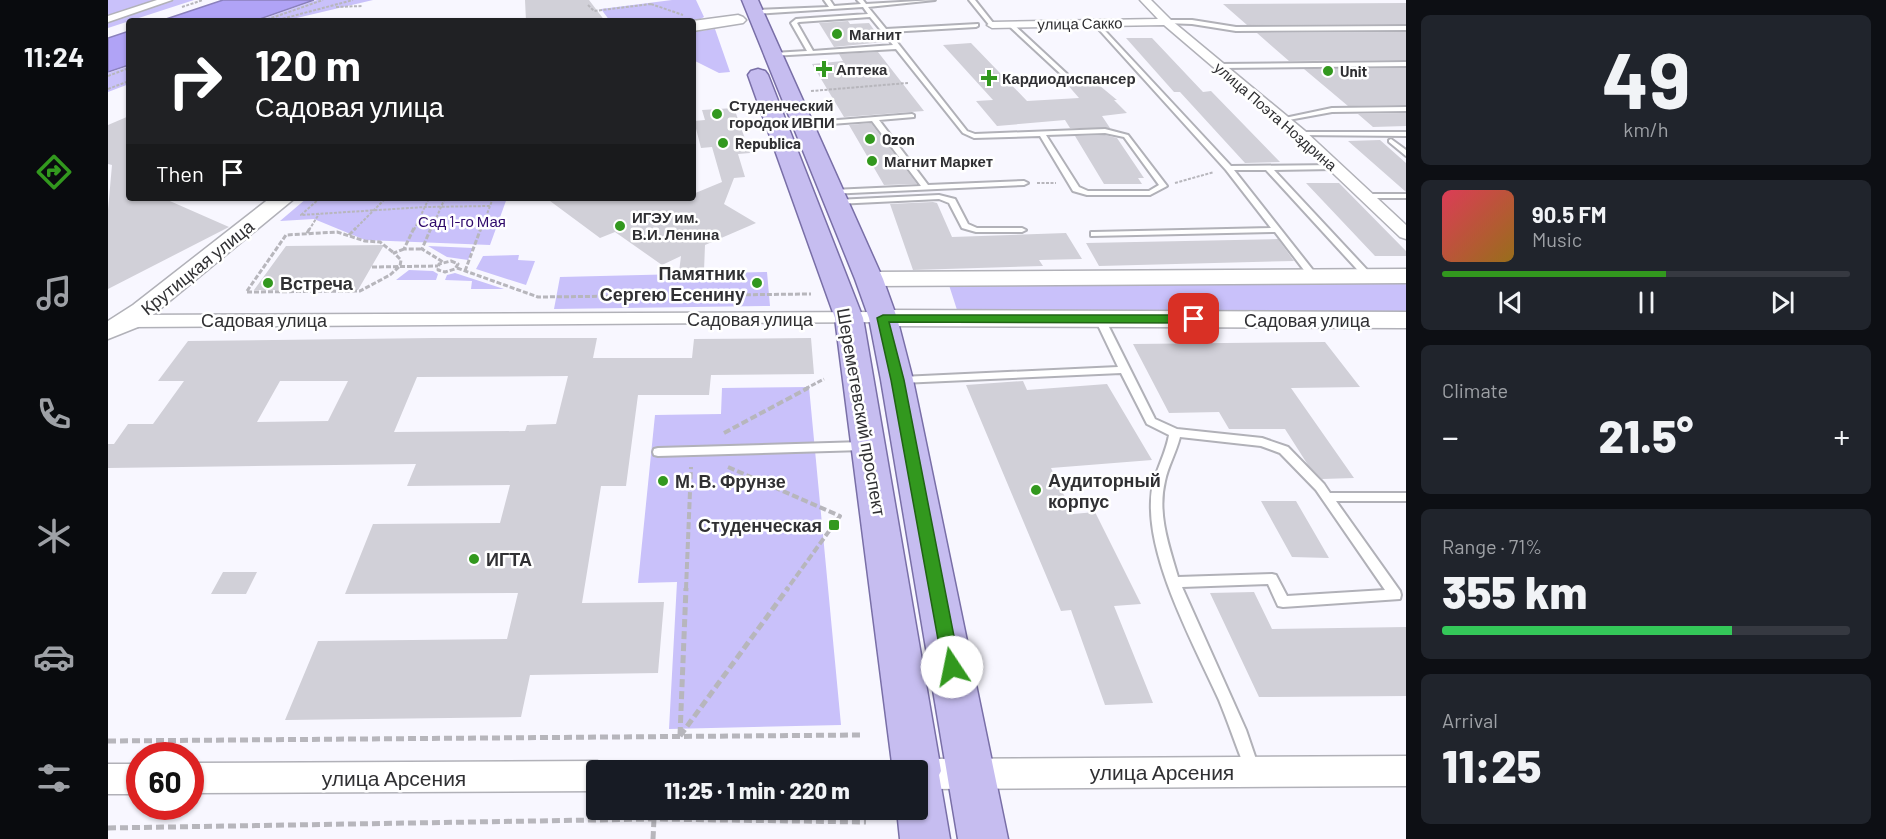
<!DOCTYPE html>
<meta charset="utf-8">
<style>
body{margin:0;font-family:Barlow,sans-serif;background:#20242c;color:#f1f3f6;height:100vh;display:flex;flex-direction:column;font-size:22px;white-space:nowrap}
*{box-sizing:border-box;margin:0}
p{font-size:20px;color:#9ea1a6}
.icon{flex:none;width:33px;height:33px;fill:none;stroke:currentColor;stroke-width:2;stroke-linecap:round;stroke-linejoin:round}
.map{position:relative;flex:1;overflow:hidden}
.details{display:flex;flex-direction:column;gap:15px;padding:15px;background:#0d0f14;width:480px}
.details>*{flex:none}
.top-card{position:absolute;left:18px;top:18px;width:570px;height:183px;border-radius:6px;box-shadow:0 2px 4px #0004;background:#202124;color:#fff;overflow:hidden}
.speed{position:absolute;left:18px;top:742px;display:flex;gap:12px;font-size:30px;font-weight:700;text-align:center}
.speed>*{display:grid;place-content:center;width:78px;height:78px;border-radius:50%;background:#171b24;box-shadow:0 2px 4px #0004;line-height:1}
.speed .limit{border:9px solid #d22;background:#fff;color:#111}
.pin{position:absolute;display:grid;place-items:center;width:51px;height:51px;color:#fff;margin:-26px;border-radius:12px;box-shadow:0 3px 9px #0006}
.me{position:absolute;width:66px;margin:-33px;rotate:349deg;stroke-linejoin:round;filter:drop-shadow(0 0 4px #0008)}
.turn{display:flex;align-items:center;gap:21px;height:126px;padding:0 30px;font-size:27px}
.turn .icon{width:78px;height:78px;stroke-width:2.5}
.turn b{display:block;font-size:42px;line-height:51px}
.then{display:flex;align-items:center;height:57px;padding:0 30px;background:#0003;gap:12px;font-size:22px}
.big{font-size:45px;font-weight:800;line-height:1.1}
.details .widget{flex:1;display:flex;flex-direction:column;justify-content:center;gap:9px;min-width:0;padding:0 21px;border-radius:9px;background:#20242c}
.details .dial{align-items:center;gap:0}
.dial b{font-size:78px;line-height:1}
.song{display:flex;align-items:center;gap:18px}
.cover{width:72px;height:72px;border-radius:9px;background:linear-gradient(135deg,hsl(350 70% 55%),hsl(40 70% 35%))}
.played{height:6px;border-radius:3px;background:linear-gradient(90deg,#32981e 55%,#363941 55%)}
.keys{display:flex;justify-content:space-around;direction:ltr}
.heat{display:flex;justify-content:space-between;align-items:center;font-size:33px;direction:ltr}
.charge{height:9px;border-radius:4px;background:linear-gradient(90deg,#34c759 71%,#363941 0)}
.trip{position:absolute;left:478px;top:760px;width:342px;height:60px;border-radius:6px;background:#171b24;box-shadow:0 2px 4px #0004;font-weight:800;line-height:60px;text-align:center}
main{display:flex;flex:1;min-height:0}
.tabs{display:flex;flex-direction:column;width:108px;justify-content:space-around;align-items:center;background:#090b0e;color:#9ea1a6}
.tabs .icon{width:42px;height:42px}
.tabs .active{color:#32981e}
.tabs b{font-size:27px;color:#f1f3f6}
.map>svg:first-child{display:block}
</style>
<main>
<nav class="tabs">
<b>11:24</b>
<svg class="icon active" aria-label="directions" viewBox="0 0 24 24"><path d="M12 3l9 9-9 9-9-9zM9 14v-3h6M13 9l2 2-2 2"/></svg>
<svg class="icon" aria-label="music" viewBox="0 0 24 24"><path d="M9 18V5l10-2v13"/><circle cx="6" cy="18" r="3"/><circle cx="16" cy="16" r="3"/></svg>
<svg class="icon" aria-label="phone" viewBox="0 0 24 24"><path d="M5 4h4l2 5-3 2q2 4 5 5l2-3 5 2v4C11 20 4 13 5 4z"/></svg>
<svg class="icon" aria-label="climate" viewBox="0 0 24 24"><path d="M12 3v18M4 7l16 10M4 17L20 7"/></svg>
<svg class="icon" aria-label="car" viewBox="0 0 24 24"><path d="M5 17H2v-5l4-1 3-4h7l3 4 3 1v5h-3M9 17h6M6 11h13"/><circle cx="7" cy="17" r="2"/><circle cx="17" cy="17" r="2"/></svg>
<svg class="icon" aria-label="filters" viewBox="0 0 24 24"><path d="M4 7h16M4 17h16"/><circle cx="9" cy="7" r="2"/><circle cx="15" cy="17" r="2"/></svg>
</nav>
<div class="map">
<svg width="1298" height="839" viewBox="0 0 1298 839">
<rect width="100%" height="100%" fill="#f8f7ff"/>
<path fill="#c9c1fa" d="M0 0H50L0 15Z
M66 0H86L0 28V21Z
M209 0H265L176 21H149Z
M564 0H588L596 17 585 23 502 21 493 9Z
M607 29 622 72 611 73 585 60V32Z
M21 66V84L0 92V73Z
M199 198H399L382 245 257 240 206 219 172 221Z
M320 246 365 248 360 260 339 257Z
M411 255 410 260 427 261 418 285 368 269 375 256Z
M301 270 325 271 330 274 328 280H288Z
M659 272 662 306 446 309 452 277Z
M347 273 396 289H363L364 281 337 280 339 275Z
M840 282H1298V316L850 313Z
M701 387 733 725 561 729 569 582 530 583 547 415 613 414 614 388Z"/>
<path fill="#b0a3f6" stroke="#8a80bc" stroke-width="1.5" d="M115 0H206L146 21H52Z
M21 31V65L0 72V38Z"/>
<path fill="#d1d0d8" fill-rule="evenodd" d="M417 0H481L497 21H418Z
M1298 3V24L1139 25 1115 4Z
M740 21 742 24 761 23 775 42 726 47 711 23Z
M1298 32V60L1181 61 1149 33Z
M1018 38H1044L1095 92 1103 91 1172 162 1137 163 1072 92H1066Z
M863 43 919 101 971 98 958 83 986 81 1009 100H1006L1019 113 994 116 1002 128H962L957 120 889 126 868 101 885 100 835 45Z
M770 52 816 111 736 117 704 64 735 61 731 54Z
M1298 68V105L1240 106 1196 69Z
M626 108 642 153 630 154 637 177 626 178 616 204 648 223 597 245 596 271 571 272 573 256 554 265 507 232 492 238 438 198H585V194L614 182 604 147 593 148 586 121 597 120 594 110Z
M1298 113V126L1265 127 1250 114Z
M21 116V198H55L121 227 0 289V210L4 165 0 164V125Z
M763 123 809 184 776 185 741 125Z
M997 135 1009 138 1036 178H1030L1034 184H996L967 136Z
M1272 140 1298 163V192L1240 141Z
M1198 183H1231L1298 251V256H1267Z
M825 202 829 203 844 237 958 233 974 259 931 260 935 266 805 270 782 204Z
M1170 239 1186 261 991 266 978 243Z
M276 245 250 290H146L178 246Z
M325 338H489L485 358H584L586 339 703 338 706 374 603 375 601 395H530L518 486H493L474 603 556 602 550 673 422 675 413 717 177 720 210 641 399 639 410 593 237 594 265 524 392 523 402 485 299 486 308 464 0 468V444H6L20 424H45L76 381H50L80 341ZM460 376 448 424 419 425 417 431 286 432 309 377ZM172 381H240L220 421 149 422Z
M1217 342 1252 387 1183 388 1246 478 1214 479 1200 465 1177 429H1121L1111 412 1061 413 1025 344Z
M915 381 919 390 999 384 1044 460 943 468 965 514 987 512 1033 604 1006 606 1045 703 997 705 963 610 953 611 858 385Z
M1153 501H1188L1221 558 1184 557Z
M115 572H149L138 594H103Z
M1146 592 1164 629 1298 627V696L1151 697 1102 593Z"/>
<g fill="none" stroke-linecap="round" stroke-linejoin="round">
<g stroke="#b1b1b8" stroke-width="4">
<path id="lane" d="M716 0H722L726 6 753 4 749 0H755L758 4 827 0 760 7 778 29 870 24V26L868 27 781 32 859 131 867 134 997 129 1020 135 1059 186 1042 195H979L965 191 932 136 866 138 855 133 788 49 663 56V54L665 53 699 51 683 23 688 19 760 14 755 7 647 14 644 12 647 10 721 7ZM762 17 785 45 705 51 689 23 691 22ZM997 133 1016 137 1051 185 1041 191H980L971 187 938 135Z
M861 0H867L886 24V26H882Z
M1059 20H1084L1128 27 1298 26V30L1128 31 1084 24 1057 23Z
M988 21 1123 166 1229 165 1230 167 1226 169 1166 170 1263 274V278H1257L1158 170H1126L1208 274V278H1202L1167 232 983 236V232H986L1163 228 1118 170 986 24Z
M900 23H904L959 74V76H955L900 25Z
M1298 62V66L1112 68 1109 66 1112 64Z
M1298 107V111L1224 112 1175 121 1172 119 1224 108Z
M804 114 806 115V117L771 120 820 185 916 181 920 183 916 185 721 194V190H724L813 186 764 121 695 126 693 125V123Z
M1192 132H1298V136L1190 135 1189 134Z
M1283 139 1298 150V156L1281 142V140Z
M1255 194H1298V198H1255Z
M831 195 847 199 860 224 869 228H914L918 230 914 232H868L854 228 841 203 831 199 728 204 724 202 728 200Z
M992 316 997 319 1047 419 1069 429 1154 438 1180 447 1216 484 1222 493H1298V501H1228L1292 591 1293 595 1292 599 1175 607 1170 606 1160 584 1074 587 1138 730 1151 768 1149 773 1144 775 1139 773C1129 749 1121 724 1111 700 1086 645 1040 561 1043 501 1043 477 1057 458 1061 435L1039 424 1013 373 793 383 788 380 793 377 1010 367 987 319ZM1072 437 1153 446 1172 453 1208 490 1277 590 1179 596 1168 575 1164 574 1070 577C1061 546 1049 514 1057 481 1060 466 1068 453 1072 437Z
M755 442 760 446 755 450 550 456 546 455 545 452 546 449 550 448Z"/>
</g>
<g stroke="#b1b1b8" stroke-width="3">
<path id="street" d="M49 0H64L0 22V16Z
M1032 0H1043L1063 20 1197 131 1298 225V239L1292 237 1187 137 1056 25 884 28 879 25 884 22 1050 19Z
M775 312 782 314 784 318 782 322 21 327 14 325 12 321 14 317 21 315Z
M1298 756V786L810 789V771H796L799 763 810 759Z
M489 761 500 765 502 771H489V791L82 793V763Z
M0 764H32V794H0Z"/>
</g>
<g stroke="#b1b1b8" stroke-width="3">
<path id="secondary" d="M630 15 635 17 638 20 635 23 585 31V21Z
M162 198H187L30 327 0 339V321L25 305Z
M1298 269V283L761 286 752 284 749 279 752 274 761 272Z
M775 310 1298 312V328L775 326 766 324 762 318 766 312Z"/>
</g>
<g stroke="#796fa7" stroke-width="3">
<path id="primary" d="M634 0H650L775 279 789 318 805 380 900 839H850L773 380 761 318 747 279Z
M650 69 657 71 660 75 755 318 833 771 831 775 842 839H792L789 810H810V771H785L727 318 640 75 643 71Z"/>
</g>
<path stroke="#b7b6bc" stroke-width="2" stroke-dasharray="3 1.5" stroke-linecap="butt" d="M543 4 575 15
M480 5 486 11 543 4
M74 7 95 0
M228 7 254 6
M155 21 215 0
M166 21 245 0
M0 76 21 68
M0 89 21 81
M703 91 800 83
M929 183H948
M1067 183 1106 172
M212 198 193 215 317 207 382 206
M201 230 211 214
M246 230 278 198
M306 230 321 198
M323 230 337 198
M373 230 385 198"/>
<path stroke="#b7b6bc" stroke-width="3" stroke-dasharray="5 2" stroke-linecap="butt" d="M306 228 296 249H314
M323 228 314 249 335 262
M199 233 202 228
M241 235 248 228
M343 261 350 264 347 269 337 272 330 270 331 264Z
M264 267 330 266
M349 268 430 297 703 294
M357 271 373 228
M139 291 178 235 229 232 257 241 272 242 286 253
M139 292 252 291 282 275 292 266 293 260 286 253 296 249
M697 389 716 379"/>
<path stroke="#b7b6bc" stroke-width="4" stroke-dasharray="7 3" stroke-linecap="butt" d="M616 433 700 388
M620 467 732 516 679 589
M578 589 583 467"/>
<path stroke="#b7b6bc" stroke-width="5" stroke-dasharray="8 4" stroke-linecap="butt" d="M572 735 578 588
M572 736 680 588
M0 741 755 735
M0 828 546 819 758 822
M545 839 546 819"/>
<use href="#lane" fill="#fff" fill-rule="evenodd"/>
<use href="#street" fill="#fff" fill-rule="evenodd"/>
<use href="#secondary" fill="#fff" fill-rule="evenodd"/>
<use href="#primary" fill="#c6bdf0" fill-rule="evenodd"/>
</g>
<path fill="#32981e" stroke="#206314" stroke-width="1.5" d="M775 315H1086L1092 319 1086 323 781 322 796 380 852 667 850 672 844 675 837 672 835 667 783 380 769 318Z"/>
<g fill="#32981e" stroke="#fff" stroke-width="2">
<circle cx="729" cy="34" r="6"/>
<path d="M713 60h6v6h6v6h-6v6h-6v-6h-6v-6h6z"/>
<circle cx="1220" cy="71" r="6"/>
<path d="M878 69h6v6h6v6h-6v6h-6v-6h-6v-6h6z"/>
<circle cx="609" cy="114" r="6"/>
<circle cx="762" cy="139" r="6"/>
<circle cx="615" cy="143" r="6"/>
<circle cx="764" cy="161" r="6"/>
<circle cx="512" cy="226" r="6"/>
<circle cx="160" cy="283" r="6"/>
<circle cx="649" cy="283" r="6"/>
<circle cx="555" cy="481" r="6"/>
<circle cx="928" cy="490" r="6"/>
<rect x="720" y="519" width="12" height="12" rx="3"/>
<circle cx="366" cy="559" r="6"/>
</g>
<g text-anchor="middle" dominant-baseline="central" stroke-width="5" stroke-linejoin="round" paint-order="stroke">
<g font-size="15" fill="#303033" stroke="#fff">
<text transform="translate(972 23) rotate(-1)">улица Сакко</text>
<text transform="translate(1168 116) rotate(41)">улица Поэта Ноздрина</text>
</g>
<g font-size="15" font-weight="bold" fill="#303033" stroke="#fff" text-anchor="start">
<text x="741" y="34">Магнит</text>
<text x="728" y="69">Аптека</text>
<text x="1232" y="71">Unit</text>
<text x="894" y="78">Кардиодиспансер</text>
<text x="621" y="105">Студенческий<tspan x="621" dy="17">городок ИВПИ</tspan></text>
<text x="774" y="139">Ozon</text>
<text x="627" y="143">Republica</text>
<text x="776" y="161">Магнит Маркет</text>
<text x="524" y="217">ИГЭУ им.<tspan x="524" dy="17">В.И. Ленина</tspan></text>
</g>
<g font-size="15" fill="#2f0a6b" stroke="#fff">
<text x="354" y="221">Сад 1-го Мая</text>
</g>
<g font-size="18" fill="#303033" stroke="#fff">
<text transform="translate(89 267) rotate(-39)">Крутицкая улица</text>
<text x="642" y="319">Садовая улица</text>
<text x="156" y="320">Садовая улица</text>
<text x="1199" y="320">Садовая улица</text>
<text transform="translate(754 412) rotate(80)">Шереметевский проспект</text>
</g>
<g font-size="18" font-weight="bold" fill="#303033" stroke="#fff" text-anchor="start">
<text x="637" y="273" text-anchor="end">Памятник<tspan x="637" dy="21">Сергею Есенину</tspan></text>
<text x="172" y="283">Встреча</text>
<text x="940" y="480">Аудиторный<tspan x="940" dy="21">корпус</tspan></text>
<text x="567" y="481">М. В. Фрунзе</text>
<text x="714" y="525" text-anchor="end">Студенческая</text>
<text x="378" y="559">ИГТА</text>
</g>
<g font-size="21" fill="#303033" stroke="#fff">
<text x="1054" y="771">улица Арсения</text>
<text x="286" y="777">улица Арсения</text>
</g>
</g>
</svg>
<div class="speed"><div class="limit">60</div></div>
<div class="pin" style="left:1086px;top:319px;background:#d93025"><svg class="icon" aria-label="arrive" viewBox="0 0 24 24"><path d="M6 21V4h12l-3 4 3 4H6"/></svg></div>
<svg class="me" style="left:844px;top:667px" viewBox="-20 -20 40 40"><circle r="19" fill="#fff"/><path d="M0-13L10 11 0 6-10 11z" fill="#32981e"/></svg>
<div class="trip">11:25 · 1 min · 220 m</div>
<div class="top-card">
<div class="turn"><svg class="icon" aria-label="right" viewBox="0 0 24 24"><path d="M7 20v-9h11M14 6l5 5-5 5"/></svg><div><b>120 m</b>Садовая улица</div></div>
<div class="then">Then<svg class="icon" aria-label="arrive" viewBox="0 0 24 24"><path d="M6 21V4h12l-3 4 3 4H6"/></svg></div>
</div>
</div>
<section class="details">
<div class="widget dial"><b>49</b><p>km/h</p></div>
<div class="widget">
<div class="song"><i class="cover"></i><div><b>90.5 FM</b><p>Music</p></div></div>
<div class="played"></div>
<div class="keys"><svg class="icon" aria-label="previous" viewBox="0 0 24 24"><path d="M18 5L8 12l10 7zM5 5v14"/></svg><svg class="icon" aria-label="pause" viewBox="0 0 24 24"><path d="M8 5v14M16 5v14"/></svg><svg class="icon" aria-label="next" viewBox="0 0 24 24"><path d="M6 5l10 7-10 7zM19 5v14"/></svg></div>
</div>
<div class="widget"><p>Climate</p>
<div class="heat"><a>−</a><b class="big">21.5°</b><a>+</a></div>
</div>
<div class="widget"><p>Range · 71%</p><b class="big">355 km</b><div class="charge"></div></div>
<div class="widget"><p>Arrival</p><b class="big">11:25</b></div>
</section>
</main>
